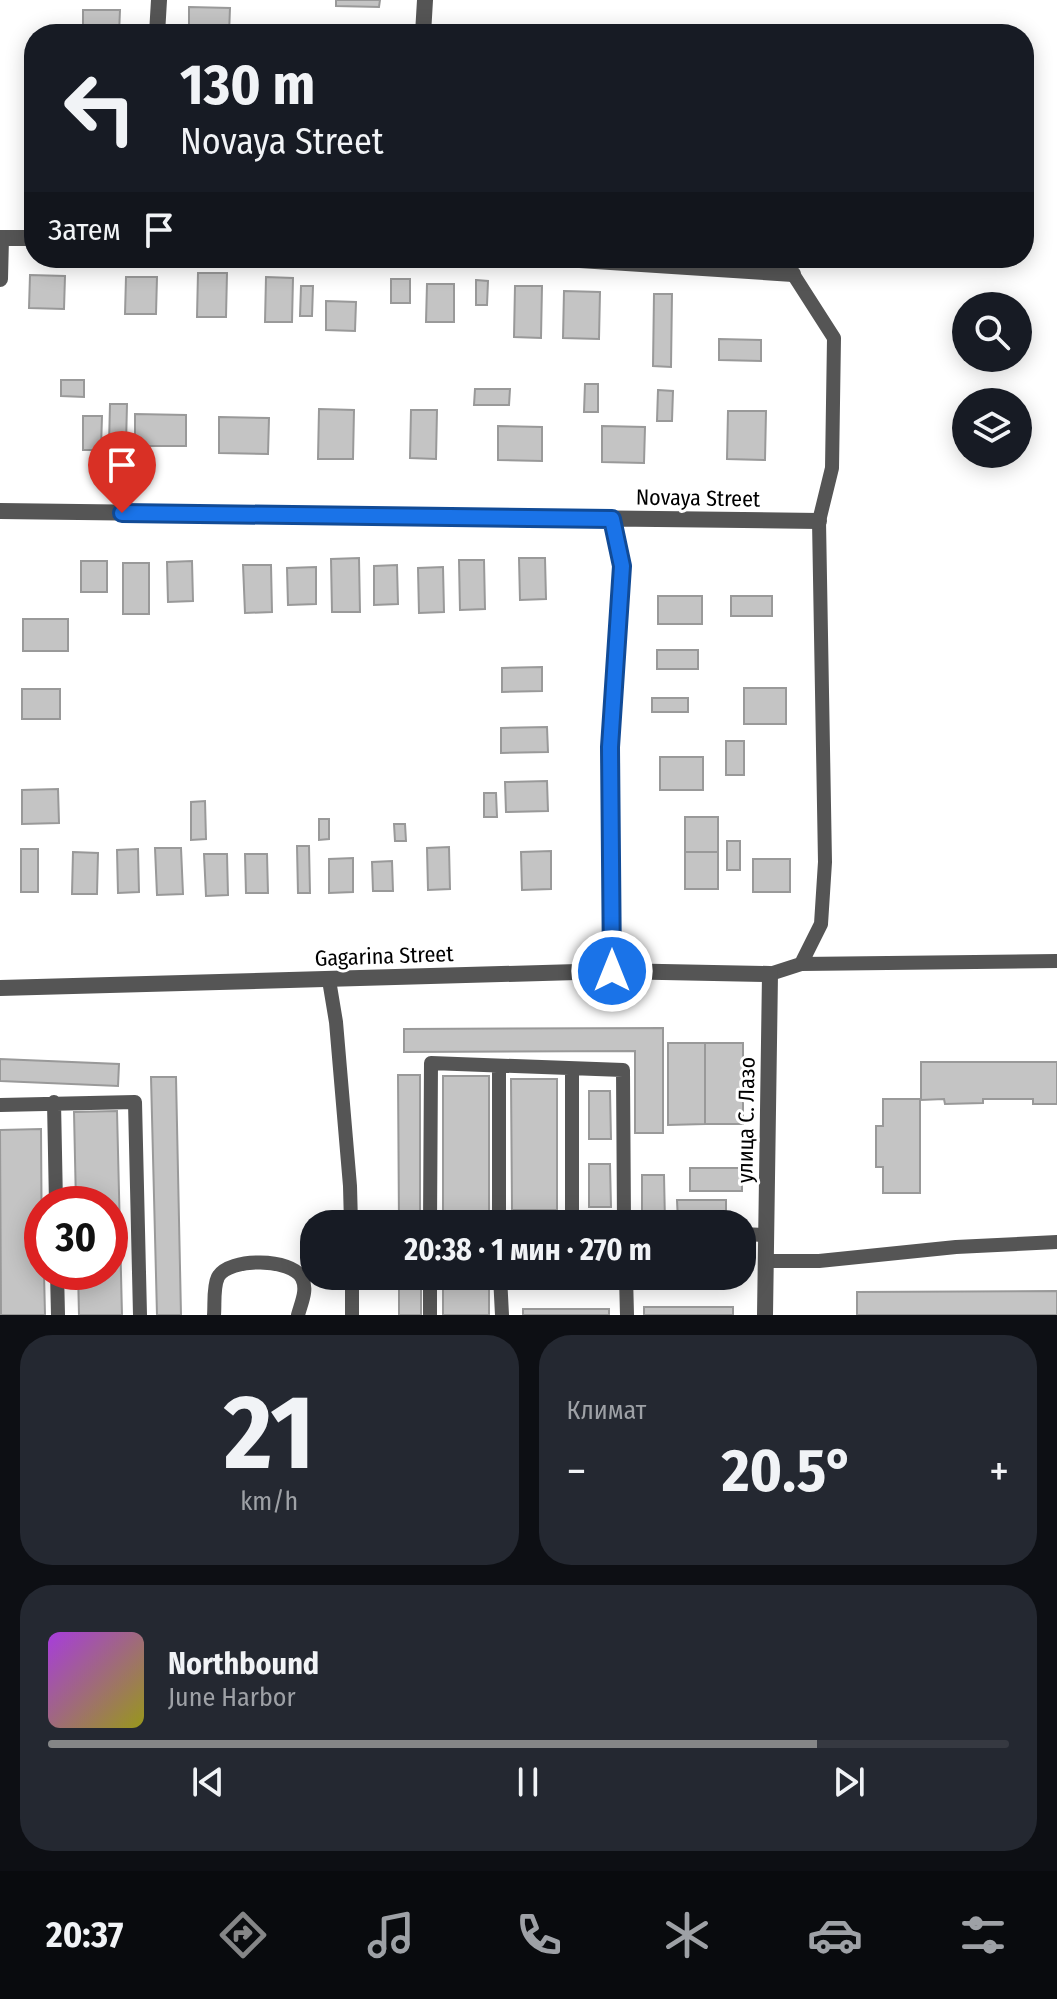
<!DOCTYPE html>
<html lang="ru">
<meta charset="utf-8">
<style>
body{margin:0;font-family:"Fira Sans Condensed",sans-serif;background:#242831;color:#f1f3f6;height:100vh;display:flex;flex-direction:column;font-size:30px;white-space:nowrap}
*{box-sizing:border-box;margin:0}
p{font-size:26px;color:#9ea1a6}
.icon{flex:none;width:44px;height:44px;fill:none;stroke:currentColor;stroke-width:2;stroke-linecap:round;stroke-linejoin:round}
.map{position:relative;height:1315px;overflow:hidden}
.drawer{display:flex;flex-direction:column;gap:20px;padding:20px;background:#0d0f14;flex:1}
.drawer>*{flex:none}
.top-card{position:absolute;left:24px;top:24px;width:1010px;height:244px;border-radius:32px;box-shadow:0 4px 20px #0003;background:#171b24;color:#f1f3f6;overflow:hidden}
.fabs{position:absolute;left:952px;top:292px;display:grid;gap:16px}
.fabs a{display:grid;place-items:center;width:80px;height:80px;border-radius:50%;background:#171b24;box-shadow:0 4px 20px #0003;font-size:40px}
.speed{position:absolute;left:24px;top:1186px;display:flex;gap:16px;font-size:40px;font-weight:700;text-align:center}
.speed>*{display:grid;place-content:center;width:104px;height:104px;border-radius:50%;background:#171b24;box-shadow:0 4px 20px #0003;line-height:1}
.speed .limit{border:12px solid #d22;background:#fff;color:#111}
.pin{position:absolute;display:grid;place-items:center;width:68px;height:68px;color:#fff;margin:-82px -34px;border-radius:50% 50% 50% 0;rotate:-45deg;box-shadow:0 0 8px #0007}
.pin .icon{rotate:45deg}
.me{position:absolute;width:88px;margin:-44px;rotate:0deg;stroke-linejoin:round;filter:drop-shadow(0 0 6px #0008)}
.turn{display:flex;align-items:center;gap:28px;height:168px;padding:0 24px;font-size:36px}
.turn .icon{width:104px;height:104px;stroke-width:2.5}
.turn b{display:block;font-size:56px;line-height:68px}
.then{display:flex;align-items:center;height:76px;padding:0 24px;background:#0003;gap:16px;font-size:30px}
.big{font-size:60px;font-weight:700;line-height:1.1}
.drawer .tile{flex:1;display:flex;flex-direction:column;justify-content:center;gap:12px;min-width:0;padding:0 28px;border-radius:32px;background:#242831}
.drawer .dial{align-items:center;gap:0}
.dial b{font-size:104px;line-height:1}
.song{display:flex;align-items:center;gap:24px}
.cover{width:96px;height:96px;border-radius:12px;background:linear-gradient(135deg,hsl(280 70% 55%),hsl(60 70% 35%))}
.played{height:8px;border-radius:4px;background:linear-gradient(90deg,#858687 80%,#363941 80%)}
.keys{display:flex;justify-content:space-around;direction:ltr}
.heat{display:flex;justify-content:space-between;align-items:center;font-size:44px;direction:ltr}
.drawer .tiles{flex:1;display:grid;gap:20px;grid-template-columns:1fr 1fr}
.tile:last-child{grid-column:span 2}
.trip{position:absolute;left:300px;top:1210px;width:456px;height:80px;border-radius:32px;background:#171b24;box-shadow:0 4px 20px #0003;font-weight:700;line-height:80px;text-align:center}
.tabs{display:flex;height:128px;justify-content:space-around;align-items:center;background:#090b0e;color:#9ea1a6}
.tabs .icon{width:56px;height:56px}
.tabs .selected{color:#858687}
.tabs b{font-size:36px;color:#f1f3f6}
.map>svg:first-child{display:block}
</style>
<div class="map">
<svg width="1057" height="1315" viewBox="0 0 1057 1315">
<rect width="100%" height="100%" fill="#fff"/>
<path fill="#c4c4c4" stroke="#999" stroke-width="2" d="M336 0H380L379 7 336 6Z
M189 7 230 8 229 34H189Z
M83 10H120L119 34H83Z
M198 273H227L226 317H197Z
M30 275 65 276 64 309 29 308Z
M126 277H157L156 314H125Z
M266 277 293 278 292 322H265Z
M391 279H410V303H391Z
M476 280 488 281 487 305H476Z
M427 284H454V322H426Z
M301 286H313L312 316H300Z
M515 286H542L541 338 514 337Z
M564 291 600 292 599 339 563 338Z
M654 294H672L671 367 653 366Z
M326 301 356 302 355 331 326 330Z
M719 339 761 340V361L719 360Z
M61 380H84V397L61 396Z
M585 384H598V412H584Z
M475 389H510L509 405H474Z
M658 390 673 391 672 421H657Z
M110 404H127L126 445H109Z
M319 409 354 410 353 459H318Z
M411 410H437L436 459 410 458Z
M728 411H766L765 460 727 459Z
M135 414 186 415V446H135Z
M83 416H102L101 450H83Z
M219 417 269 418 268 454 219 453Z
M498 426 542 427V461L498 460Z
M602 426 645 427 644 463 602 462Z
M359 558 360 612H332L331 559Z
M519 558H545L546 599 520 600Z
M459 560H484L485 609 460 610Z
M81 561H107V592H81Z
M192 561 193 601 168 602 167 562Z
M123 563H149V614H123Z
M243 565H271L272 612 245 613Z
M397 565 398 604 374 605V566Z
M316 567V604L288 605 287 568Z
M443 567 444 612 419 613 418 568Z
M658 596H702V624H658Z
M731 596H772V616H731Z
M23 619H68V651H23Z
M657 650H698V669H657Z
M542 667V691L502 692V668Z
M744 688H786V724H744Z
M22 689H60V719H22Z
M652 698H688V712H652Z
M547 727 548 752 501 753V728Z
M726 741H744V775H726Z
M660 757H703V790H660Z
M547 781 548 811 506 812 505 782Z
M58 789 59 823 22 824V790Z
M484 793H496L497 817H484Z
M205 801 206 839 191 840V802Z
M685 817H718V852H685Z
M319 819H329V839L319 840Z
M394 824H405L406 841H395Z
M727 841H740V870H727Z
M297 846H309L310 893H298Z
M449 847 450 889 428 890 427 848Z
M155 848H181L183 894 157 895Z
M21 849H38V892H21Z
M138 849 139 892 118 893 117 850Z
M551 851V889L522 890 521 852Z
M73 852 98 853 97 894H72Z
M685 852H718V889H685Z
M204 854H227L228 895 206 896Z
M245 854H267L268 893H246Z
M353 858V892L329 893V859Z
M753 859H790V892H753Z
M392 861 393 891H373L372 862Z
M663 1028V1133H635V1051L404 1052V1029Z
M668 1043H705V1124L668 1125Z
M705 1043H743V1124H705Z
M0 1059 119 1064 118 1086 0 1081Z
M921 1062H1057V1104H1033V1099H983V1103L945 1104 944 1099 921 1100Z
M398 1075H420V1224H399Z
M443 1076H489V1224H443Z
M151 1077H176L181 1315H157Z
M511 1079H557V1210H512Z
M589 1091H610L611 1139H589Z
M883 1099H920V1193H883V1167H876V1126H883Z
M117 1111 122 1315H79L78 1272H110V1204H76L74 1112Z
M41 1129 42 1272H44L45 1315H1L0 1130Z
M589 1164H610L611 1207H589Z
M690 1168H742V1191H690Z
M642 1175H664L665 1222 642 1223Z
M677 1200H726V1222H678Z
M399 1276H421V1315H399Z
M443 1276H489V1315H443Z
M513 1276H610V1285H513Z
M646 1276H663V1281H646Z
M1057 1291V1315H857V1292Z
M644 1307H733V1315H644Z
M523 1309H609V1315H523Z"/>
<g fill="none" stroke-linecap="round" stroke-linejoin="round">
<path stroke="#555" stroke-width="14" d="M801 964 1057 961
M770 974 801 964 821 924 825 862 819 521 832 468 834 338 793 274
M329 980 336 1022 350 1186 351 1224
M499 1066V1224
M572 1069V1224
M54 1102 56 1204
M0 1105 135 1102 140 1315
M430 1224 431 1063 623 1070 624 1224
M742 1234 766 1235
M765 1261H819L956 1247 1057 1242
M57 1272 58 1315
M352 1276V1315
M500 1276 502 1315
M626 1276 627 1315
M214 1315C215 1304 213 1287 218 1277 229 1257 292 1258 302 1278 308 1290 301 1303 298 1315
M430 1315V1276"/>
<path stroke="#555" stroke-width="16" d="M157 34 159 0
M423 34 425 0
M0 238H34
M549 258 793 274
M0 279 1 238
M0 511 819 521
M612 519 622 566 610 747 612 971
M0 988 612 971 770 974 765 1315"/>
</g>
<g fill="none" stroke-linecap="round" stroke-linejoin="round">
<g stroke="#114b97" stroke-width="20">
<path id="route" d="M122 513 612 519 622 566 610 747 612 971"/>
</g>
<use href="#route" stroke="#1a73e8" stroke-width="14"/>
</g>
<g text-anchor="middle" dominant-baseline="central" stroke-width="6" stroke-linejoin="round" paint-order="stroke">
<g font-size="22" fill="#000" stroke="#fff">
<text transform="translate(698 498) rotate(1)">Novaya Street</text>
<text transform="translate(384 956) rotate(-2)">Gagarina Street</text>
<text transform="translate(746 1120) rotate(-89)">улица С. Лазо</text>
</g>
</g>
</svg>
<div class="fabs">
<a><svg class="icon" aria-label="search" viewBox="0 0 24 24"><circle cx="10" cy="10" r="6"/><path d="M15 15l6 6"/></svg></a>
<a><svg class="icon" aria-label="layers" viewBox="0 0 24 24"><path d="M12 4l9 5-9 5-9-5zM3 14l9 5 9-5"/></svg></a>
</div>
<div class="speed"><div class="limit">30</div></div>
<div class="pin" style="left:122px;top:513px;background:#d93025"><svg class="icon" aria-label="arrive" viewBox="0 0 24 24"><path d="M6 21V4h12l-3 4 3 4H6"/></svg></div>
<svg class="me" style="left:612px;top:971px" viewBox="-20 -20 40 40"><circle r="17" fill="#1a73e8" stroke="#fff" stroke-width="3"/><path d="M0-11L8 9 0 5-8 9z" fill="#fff"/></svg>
<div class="trip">20:38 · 1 мин · 270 m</div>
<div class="top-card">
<div class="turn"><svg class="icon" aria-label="left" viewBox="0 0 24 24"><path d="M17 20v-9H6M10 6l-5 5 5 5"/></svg><div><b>130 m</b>Novaya Street</div></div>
<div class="then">Затем<svg class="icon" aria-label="arrive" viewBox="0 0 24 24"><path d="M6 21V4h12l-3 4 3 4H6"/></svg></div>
</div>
</div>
<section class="drawer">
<div class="tiles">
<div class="tile dial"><b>21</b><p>km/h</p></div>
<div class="tile"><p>Климат</p>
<div class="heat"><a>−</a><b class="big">20.5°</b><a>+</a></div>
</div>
<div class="tile">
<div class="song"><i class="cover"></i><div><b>Northbound</b><p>June Harbor</p></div></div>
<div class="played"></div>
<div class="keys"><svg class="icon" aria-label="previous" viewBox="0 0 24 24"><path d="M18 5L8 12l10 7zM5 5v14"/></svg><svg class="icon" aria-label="pause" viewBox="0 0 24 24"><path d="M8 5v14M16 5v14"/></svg><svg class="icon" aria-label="next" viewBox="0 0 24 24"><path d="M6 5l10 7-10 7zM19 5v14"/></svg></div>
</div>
</div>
</section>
<nav class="tabs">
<b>20:37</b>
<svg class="icon selected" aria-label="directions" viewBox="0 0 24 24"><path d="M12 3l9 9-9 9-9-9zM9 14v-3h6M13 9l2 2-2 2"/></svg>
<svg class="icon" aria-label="music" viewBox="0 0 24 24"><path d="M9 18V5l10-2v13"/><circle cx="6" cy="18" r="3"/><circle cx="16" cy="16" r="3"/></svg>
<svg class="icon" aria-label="phone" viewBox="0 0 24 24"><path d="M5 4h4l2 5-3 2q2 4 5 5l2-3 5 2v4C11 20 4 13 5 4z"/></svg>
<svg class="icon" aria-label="climate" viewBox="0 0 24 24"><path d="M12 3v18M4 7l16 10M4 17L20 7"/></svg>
<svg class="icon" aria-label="car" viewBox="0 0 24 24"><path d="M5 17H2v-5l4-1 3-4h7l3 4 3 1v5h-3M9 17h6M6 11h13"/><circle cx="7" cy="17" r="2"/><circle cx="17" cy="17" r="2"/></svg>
<svg class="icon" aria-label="filters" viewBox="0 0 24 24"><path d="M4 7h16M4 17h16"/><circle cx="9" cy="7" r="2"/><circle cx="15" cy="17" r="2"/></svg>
</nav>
